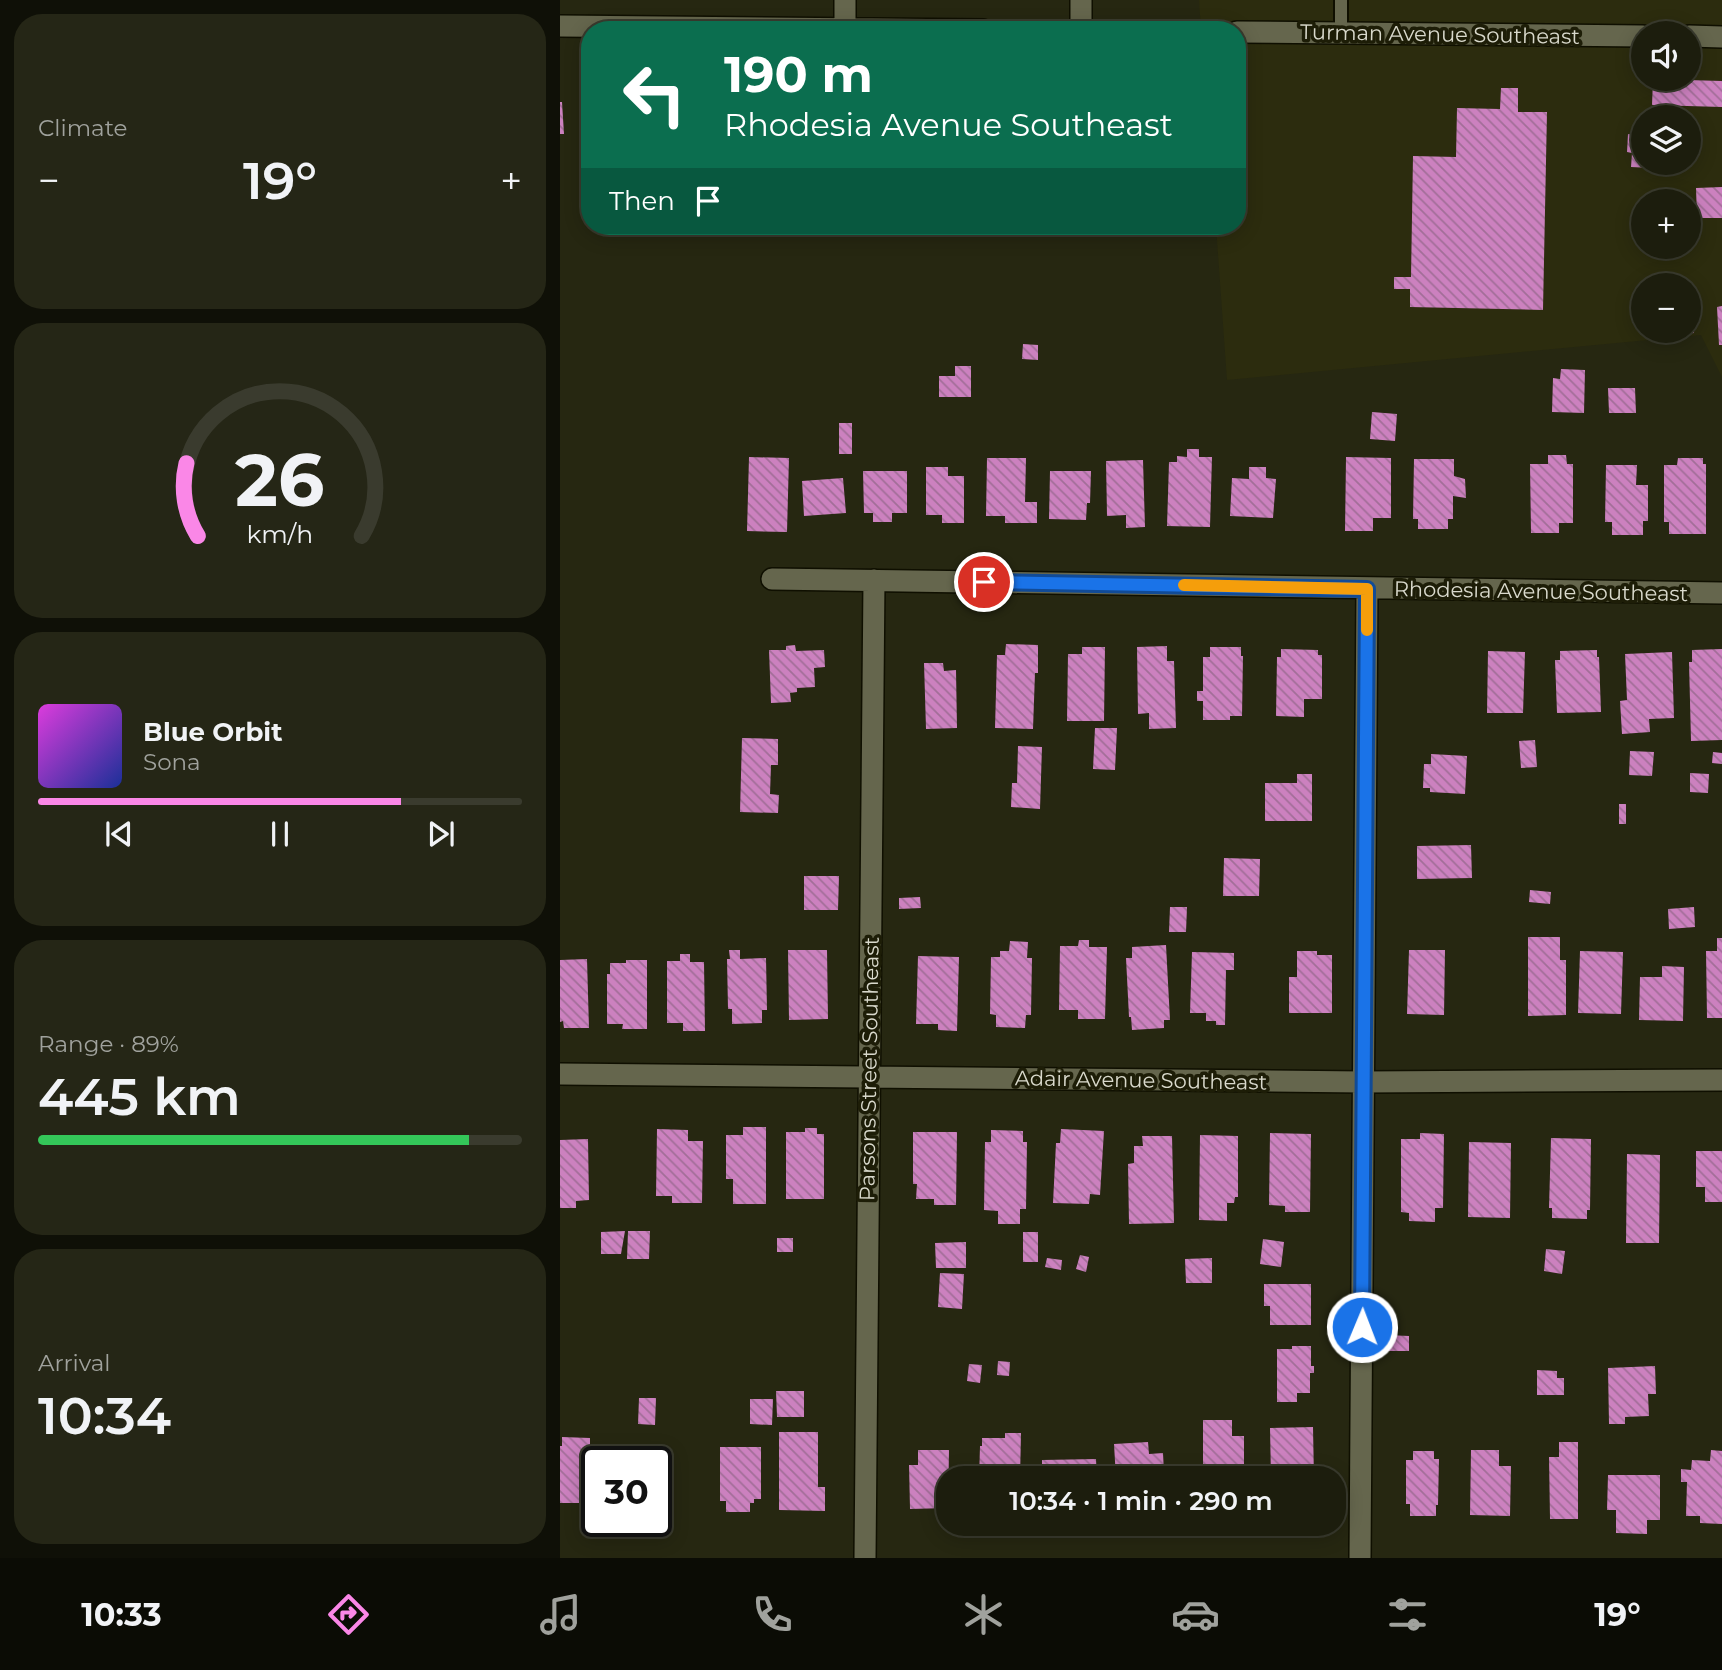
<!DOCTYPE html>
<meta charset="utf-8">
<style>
body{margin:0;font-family:Montserrat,sans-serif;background:#252616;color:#f1f3f6;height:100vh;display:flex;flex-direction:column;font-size:26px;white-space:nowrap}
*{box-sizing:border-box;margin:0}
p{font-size:23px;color:#a0a29d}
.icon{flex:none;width:38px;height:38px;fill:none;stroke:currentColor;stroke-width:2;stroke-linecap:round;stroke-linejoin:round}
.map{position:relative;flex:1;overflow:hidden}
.panel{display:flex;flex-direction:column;gap:14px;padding:14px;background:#0f1007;width:560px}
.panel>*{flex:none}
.guide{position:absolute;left:21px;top:21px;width:665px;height:214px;border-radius:28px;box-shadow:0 4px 18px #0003,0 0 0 2px #3a3b2e;background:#0b6e4f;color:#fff;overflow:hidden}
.fabs{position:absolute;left:1071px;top:21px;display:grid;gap:14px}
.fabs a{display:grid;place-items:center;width:70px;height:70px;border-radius:50%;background:#1c1d0d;box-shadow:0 4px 18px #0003,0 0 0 2px #3a3b2e;font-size:35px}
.speed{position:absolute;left:21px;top:1446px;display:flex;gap:14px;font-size:35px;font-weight:700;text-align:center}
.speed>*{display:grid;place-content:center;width:91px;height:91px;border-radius:50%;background:#1c1d0d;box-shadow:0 4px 18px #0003,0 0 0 2px #3a3b2e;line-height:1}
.speed .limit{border:4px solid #111;border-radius:10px;background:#fff;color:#111}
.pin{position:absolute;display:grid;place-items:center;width:60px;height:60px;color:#fff;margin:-30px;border:4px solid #fff;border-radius:50%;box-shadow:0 2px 7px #0007}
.me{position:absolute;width:77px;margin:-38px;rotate:1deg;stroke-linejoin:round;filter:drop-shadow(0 0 5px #0008)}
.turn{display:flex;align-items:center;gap:24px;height:147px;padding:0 28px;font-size:32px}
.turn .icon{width:91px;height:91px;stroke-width:2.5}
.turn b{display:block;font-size:49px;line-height:60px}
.then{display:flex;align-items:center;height:66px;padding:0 28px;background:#0003;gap:14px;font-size:26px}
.big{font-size:52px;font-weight:600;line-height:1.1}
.panel .card{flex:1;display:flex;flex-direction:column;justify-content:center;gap:10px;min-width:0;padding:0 24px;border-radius:28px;background:#252616}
.panel .dial{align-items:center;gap:0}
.dial svg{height:182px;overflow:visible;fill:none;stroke:#3a3b2e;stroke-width:7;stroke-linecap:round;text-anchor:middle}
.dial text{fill:#f1f3f6;stroke:none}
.song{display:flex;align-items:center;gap:21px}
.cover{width:84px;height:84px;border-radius:10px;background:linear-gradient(135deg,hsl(300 70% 55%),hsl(230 70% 35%))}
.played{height:7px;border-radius:4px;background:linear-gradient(90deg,#fa87e7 75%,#3a3b2e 75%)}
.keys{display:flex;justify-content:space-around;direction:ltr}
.heat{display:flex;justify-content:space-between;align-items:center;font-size:38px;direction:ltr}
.charge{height:10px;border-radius:5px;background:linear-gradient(90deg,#34c759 89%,#3a3b2e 0)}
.trip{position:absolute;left:376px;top:1466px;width:410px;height:70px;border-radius:28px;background:#1c1d0d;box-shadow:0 4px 18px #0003,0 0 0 2px #3a3b2e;font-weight:600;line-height:70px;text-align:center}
.dock{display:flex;height:112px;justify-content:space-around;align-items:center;background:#0b0c05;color:#a0a29d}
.dock .icon{width:49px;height:49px}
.dock .on{color:#fa87e7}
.dock b{font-size:32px;color:#f1f3f6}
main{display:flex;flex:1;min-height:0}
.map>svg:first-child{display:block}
</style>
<main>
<section class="panel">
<div class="card"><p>Climate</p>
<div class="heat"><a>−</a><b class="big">19°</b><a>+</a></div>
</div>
<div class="card dial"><svg viewBox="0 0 100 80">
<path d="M14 69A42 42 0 1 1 86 69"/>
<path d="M14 69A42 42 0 0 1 9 37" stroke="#fa87e7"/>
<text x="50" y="56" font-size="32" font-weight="700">26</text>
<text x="50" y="72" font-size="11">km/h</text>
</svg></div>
<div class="card">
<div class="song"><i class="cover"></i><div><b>Blue Orbit</b><p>Sona</p></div></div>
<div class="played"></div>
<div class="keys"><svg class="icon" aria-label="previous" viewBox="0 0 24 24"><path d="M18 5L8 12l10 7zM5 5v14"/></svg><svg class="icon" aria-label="pause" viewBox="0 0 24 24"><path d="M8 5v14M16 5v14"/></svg><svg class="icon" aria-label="next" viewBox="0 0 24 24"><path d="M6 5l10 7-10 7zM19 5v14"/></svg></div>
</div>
<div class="card"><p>Range · 89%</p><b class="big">445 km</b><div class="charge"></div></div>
<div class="card"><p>Arrival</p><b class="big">10:34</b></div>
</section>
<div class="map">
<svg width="1162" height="1558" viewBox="0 0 1162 1558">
<defs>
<pattern id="building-back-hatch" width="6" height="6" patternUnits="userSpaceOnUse" patternTransform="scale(1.75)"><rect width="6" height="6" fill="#cc81bf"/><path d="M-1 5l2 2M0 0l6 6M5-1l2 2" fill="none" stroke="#a26e98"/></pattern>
</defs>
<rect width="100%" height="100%" fill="#262711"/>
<path fill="#2c2c0e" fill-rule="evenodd" d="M639 0H1162V377L1141 335 667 380 656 226H677V30H641ZM1083 33H1129V79H1083ZM1083 117H1129V163H1083ZM1083 201H1129V247H1083ZM1083 285H1129V331H1083Z"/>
<path fill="url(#building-back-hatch)" d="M1093 79 1162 81V107L1092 105Z
M941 88H958V112H987L983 310 850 307V289H834V277H851L853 156 896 157 897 108 940 109Z
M0 102H2L4 134H0Z
M1068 134 1083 135V163H1121V166L1112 165 1111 169 1071 167 1072 153 1067 152Z
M1162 187V218H1137L1136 188Z
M102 226H119L118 231Z
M1162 306V345H1159L1157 307Z
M1129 322H1134V333L1114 335 1113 331H1129Z
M463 344 478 345V360L462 359Z
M395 366H411V397H379V376H395Z
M1001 369 1025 370 1024 413 992 412 993 378 1000 379Z
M1048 388H1075L1076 413H1049Z
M812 412 837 414 835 441 810 439Z
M279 423H292V454H279Z
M627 449H639V457H652L650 527 607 526 609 462H617V456L627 457Z
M988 455H1006L1007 464H1013V523H999V533H971L970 464H988Z
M189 457 229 458 227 532 187 531Z
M786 457 831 458V518H813V531H785Z
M427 458H466L465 502H477V523H445V516H426Z
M1118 458H1143V464H1146V534H1109V522H1104V465H1117Z
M854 459H894V476L905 479 906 498 893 496V519H888V529H858V519H853Z
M583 460 585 527 566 528V515L547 516 546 461Z
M1046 465H1077L1076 485H1088V521H1083V535H1052V522H1045Z
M366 467H388V476H404V523H382V515H366Z
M689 467H706V478L716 479 713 518 670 516 672 478 689 479Z
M303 471H347V513H332V522H313V513H304Z
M490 471H531L530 503H527L526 520 489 519Z
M283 478 286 513 244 516 242 481Z
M446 644 478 645V673H475L473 729 435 728 437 655H445Z
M235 645 236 651 264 650 265 667 254 668 255 687 237 688V692L230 693 231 702 211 703 209 650H226V646Z
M607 646V661H614L616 728 589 729V713L578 714 577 647Z
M522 647H545L544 721H507L508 654H522Z
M650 647H681V656H683L682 716H670V720H643V701H637V691H643V657H650Z
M721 649 758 650V655H762V699H744V717L716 716 717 657H721Z
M1162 649V740L1131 741 1129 662H1132V650Z
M1037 650V657H1039L1041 712 997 713 995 660H1000V651Z
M928 651 965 652 963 713H927Z
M1112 652 1114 718 1089 719 1090 732 1062 734 1060 701 1067 700 1065 654Z
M364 663H383L384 671 396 670 397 728 366 729Z
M535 728H557L555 770 533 769Z
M182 738 218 739V765H211L210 794 219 795 218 813 180 812Z
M975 740 977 767 961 768 959 741Z
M458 746 482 747 480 809 451 807 452 783H457Z
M1070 751 1094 752 1092 776 1069 775Z
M1153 752 1162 753V764L1152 763Z
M871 754 907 756 905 794 870 792V788H863L864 764H871Z
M1130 773 1149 774 1148 793 1130 792Z
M737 774H752V821H705V783H737Z
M1059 804H1066V824H1059Z
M911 845 912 878 857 879V846Z
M664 858 700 859 699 896H663Z
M244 876H279L278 910H244Z
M970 890 991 892 990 904 969 902Z
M360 897 361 908 339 909V898Z
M610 907H627L626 932H609Z
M1134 907 1135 927 1109 929 1108 909Z
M968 937H1000V960H1006V1015L968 1016Z
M1157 938H1162V1018H1147L1146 951H1157Z
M519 940H529V947H547L545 1019H518V1010H499L500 946H518Z
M450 941 468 942 467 958H472L471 1015H466L465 1028 436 1027V1015L430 1014 431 957H440V951H449Z
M606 945 610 1020H604V1028L572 1030 571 1017H569L566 958H572V947Z
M169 950H180V959L206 958 207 1010H202V1023L172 1024V1009H168L167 959H170Z
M228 950H267L268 1019 229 1020Z
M849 950H885L884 1015 847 1014Z
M737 951H757V955H772V1013H729V977H737Z
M1020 951 1063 952 1061 1014 1018 1013Z
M632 952 674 953V970H666L665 1025H656V1021H646V1013H630Z
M120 954H130V962H144L145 1031H123V1023H107V961H120Z
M358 956 399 957 397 1031 378 1030V1024H356Z
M27 959 29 1028H4L3 1021 0 1022V960Z
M66 960H87V1029H62L63 1024H47V974H50V963H66Z
M1102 966 1124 967 1123 1021 1079 1020 1080 977H1102Z
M183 1127H206V1204H173V1179H166V1135H183Z
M245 1128H257V1134H264V1199H226V1132H245Z
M97 1129 128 1130V1141H143L142 1203H112V1196H96Z
M501 1129 544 1131 540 1195 530 1194 529 1204 493 1203 496 1143H500Z
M431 1130 463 1131V1142H467L466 1209H460V1224H438V1211L424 1210 425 1142H431Z
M353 1132H397L396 1205H374V1199H356L357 1184H353Z
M710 1133 751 1134 750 1212H725V1206L709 1205Z
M860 1133 884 1134 883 1208H875V1222L849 1221V1213L841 1212V1139H860Z
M640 1135 678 1136V1197H675L674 1203H667V1221L639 1220Z
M582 1136H612L614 1223 569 1224 568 1164 574 1163V1146H583Z
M991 1138 1031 1139 1030 1210H1027V1219L992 1218V1208H989Z
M28 1139 29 1200 16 1201V1208H0V1140Z
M909 1142 951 1143 950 1218 908 1217Z
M1136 1151H1162V1202H1145V1187H1136Z
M1067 1154 1100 1155 1099 1243H1066Z
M65 1231 61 1254H41V1232Z
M68 1231H90L89 1259H67Z
M463 1232H478V1262H463Z
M217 1238H233V1252H217Z
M703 1239 724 1242 721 1267 700 1264Z
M406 1242V1268H376L375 1243Z
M986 1249 1005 1251 1002 1274 984 1271Z
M520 1255 529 1257 526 1272 516 1269Z
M487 1258 502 1260 501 1270 485 1267Z
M652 1258V1283H626L625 1259Z
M380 1273 404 1274 402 1309 378 1307Z
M704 1284H751V1325H710V1306H704Z
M827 1335 849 1336V1351H827Z
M732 1346H751V1366H754V1373H750V1393H737V1402H717V1349H732Z
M438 1361 450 1362 449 1376 437 1375Z
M409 1364 422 1365 420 1383 407 1381Z
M1095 1366 1096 1394H1088L1089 1416 1065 1417V1424H1049L1048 1368Z
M977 1370 997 1371V1378H1004V1395H977Z
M216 1391H244V1417H217Z
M79 1398H96L95 1425 78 1424Z
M190 1399H213L212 1425 190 1424Z
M643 1420H672V1436H684V1479H643Z
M753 1427 754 1479H711L710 1428Z
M219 1432H258V1487H265V1511L219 1510Z
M445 1433H461L460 1479H419L420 1446H422V1438H445Z
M2 1437 30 1438V1503H0V1446H2Z
M588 1442 589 1454 603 1453 604 1473H611L612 1479H556L554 1444Z
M999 1442H1018V1519H990L989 1457H999Z
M47 1446H74V1461H40V1453H47Z
M160 1447H201V1499H194V1503H190V1512H166V1501H160Z
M358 1450H389L388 1508 350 1509 349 1465H358Z
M911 1450H939V1466H951L950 1516 910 1515Z
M1151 1450 1162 1451V1524L1140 1523V1516H1126L1127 1482H1121V1469L1131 1470 1132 1460 1150 1461Z
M853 1451H874V1459H879L878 1505H876V1516H850V1504H846V1460H853Z
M536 1459 537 1479H482V1460Z
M1048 1475H1100V1520H1087V1534L1056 1533V1510H1047Z"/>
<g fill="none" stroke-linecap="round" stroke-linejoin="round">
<g stroke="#0f0f00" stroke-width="16">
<path id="lane" d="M781 0V33"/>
</g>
<g stroke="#0f0f00" stroke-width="24">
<path id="street" d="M521 0V30
M0 26 423 30
M285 28V0
M677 32 1083 36
M1129 36 1162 37
M212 579 1162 593
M0 1074 803 1082 1162 1080
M305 1558 314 580
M800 1558 807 589"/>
</g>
<use href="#lane" stroke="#65664d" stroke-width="12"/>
<use href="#street" stroke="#65664d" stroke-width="21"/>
</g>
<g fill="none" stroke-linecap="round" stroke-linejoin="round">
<g stroke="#114b97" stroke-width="18">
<path id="route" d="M424 582 807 589 802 1327"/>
</g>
<use href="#route" stroke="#1a73e8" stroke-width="12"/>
<path stroke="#f59e0b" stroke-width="12" d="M624 585 807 589V630"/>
</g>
<g text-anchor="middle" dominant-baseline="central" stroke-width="7" stroke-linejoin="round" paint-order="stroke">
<g font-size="21" fill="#d9d9cc" stroke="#1d1d07">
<text transform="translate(880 34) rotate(1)">Turman Avenue Southeast</text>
<text transform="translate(981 591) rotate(1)">Rhodesia Avenue Southeast</text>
<text transform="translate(309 1069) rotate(-89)">Parsons Street Southeast</text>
<text transform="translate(581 1080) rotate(1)">Adair Avenue Southeast</text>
</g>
</g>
</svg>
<div class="fabs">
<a><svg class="icon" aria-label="sound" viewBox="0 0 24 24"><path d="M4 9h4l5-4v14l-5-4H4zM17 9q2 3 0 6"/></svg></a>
<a><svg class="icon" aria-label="layers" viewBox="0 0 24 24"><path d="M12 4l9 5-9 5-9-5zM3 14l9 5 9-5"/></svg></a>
<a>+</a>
<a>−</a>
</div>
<div class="speed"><div class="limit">30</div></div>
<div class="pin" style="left:424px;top:582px;background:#d93025"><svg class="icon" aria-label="arrive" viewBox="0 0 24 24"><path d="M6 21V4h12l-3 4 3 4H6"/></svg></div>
<svg class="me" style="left:802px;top:1327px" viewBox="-20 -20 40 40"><circle r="17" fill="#1a73e8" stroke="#fff" stroke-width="3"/><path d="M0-11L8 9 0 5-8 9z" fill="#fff"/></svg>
<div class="trip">10:34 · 1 min · 290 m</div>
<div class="guide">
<div class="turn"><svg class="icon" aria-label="left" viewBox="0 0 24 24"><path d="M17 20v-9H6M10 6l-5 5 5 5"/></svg><div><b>190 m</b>Rhodesia Avenue Southeast</div></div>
<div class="then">Then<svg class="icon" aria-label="arrive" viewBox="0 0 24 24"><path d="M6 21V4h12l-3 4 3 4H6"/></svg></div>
</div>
</div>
</main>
<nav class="dock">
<b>10:33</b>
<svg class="icon on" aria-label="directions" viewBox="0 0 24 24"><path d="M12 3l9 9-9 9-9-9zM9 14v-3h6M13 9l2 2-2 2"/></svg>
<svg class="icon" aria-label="music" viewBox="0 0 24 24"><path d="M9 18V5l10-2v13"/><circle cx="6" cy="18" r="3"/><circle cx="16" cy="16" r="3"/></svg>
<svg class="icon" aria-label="phone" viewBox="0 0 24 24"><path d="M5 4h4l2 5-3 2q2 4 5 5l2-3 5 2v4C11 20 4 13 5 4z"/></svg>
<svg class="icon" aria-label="climate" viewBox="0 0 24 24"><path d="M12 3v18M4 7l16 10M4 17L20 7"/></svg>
<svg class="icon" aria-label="car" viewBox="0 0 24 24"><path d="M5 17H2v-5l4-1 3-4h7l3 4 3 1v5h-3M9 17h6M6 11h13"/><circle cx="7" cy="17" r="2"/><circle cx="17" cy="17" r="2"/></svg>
<svg class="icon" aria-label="filters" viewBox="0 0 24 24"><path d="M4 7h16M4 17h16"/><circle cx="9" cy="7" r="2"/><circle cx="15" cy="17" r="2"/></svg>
<b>19°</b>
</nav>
